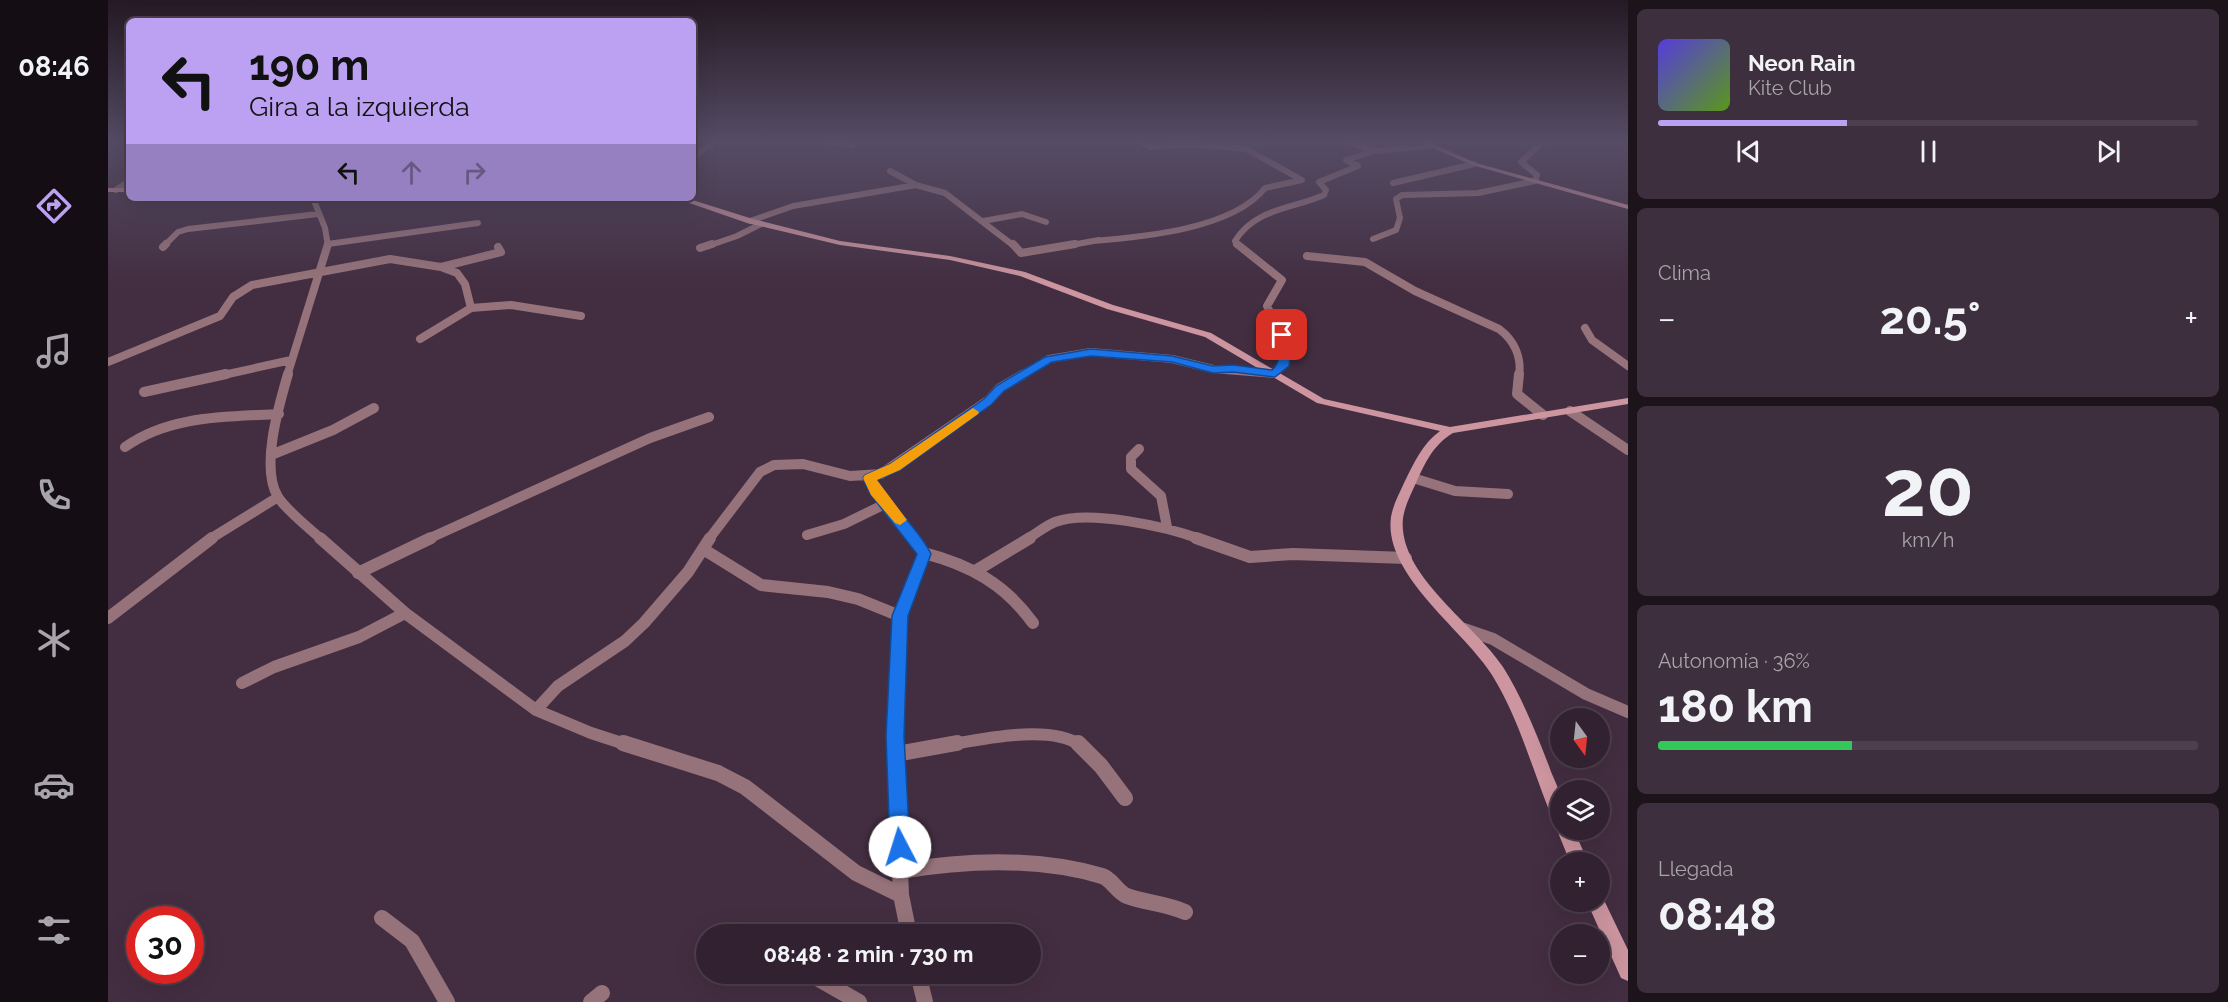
<!DOCTYPE html>
<html lang="es">
<meta charset="utf-8">
<style>
body{margin:0;font-family:Raleway,sans-serif;background:#3d2f3d;color:#f1f3f6;height:100vh;display:flex;flex-direction:column;font-size:22px;white-space:nowrap}
*{box-sizing:border-box;margin:0}
p{font-size:20px;color:#a8a4ab}
.icon{flex:none;width:33px;height:33px;fill:none;stroke:currentColor;stroke-width:2;stroke-linecap:round;stroke-linejoin:round}
.map{position:relative;flex:1;overflow:hidden}
.drawer{display:flex;flex-direction:column;gap:9px;padding:9px;background:#1c131b;width:600px}
.drawer>*{flex:none}
.top-card{position:absolute;left:18px;top:18px;width:570px;height:183px;border-radius:9px;box-shadow:0 6px 24px #0002,0 0 0 2px #4d3f4d;background:#bca0f2;color:#111;overflow:hidden}
.needle{width:39px;rotate:165deg}
.fabs{position:absolute;left:1442px;top:708px;display:grid;gap:12px}
.fabs a{display:grid;place-items:center;width:60px;height:60px;border-radius:50%;background:#322231;box-shadow:0 6px 24px #0002,0 0 0 2px #4d3f4d;font-size:30px}
.speed{position:absolute;left:18px;top:906px;display:flex;gap:12px;font-size:30px;font-weight:700;text-align:center}
.speed>*{display:grid;place-content:center;width:78px;height:78px;border-radius:50%;background:#322231;box-shadow:0 6px 24px #0002,0 0 0 2px #4d3f4d;line-height:1}
.speed .limit{border:9px solid #d22;background:#fff;color:#111}
.pin{position:absolute;display:grid;place-items:center;width:51px;height:51px;color:#fff;margin:-26px;border-radius:12px;box-shadow:0 3px 9px #0006}
.me{position:absolute;width:66px;margin:-33px;rotate:355deg;stroke-linejoin:round;filter:drop-shadow(0 0 4px #0008)}
.turn{display:flex;align-items:center;gap:21px;height:126px;padding:0 24px;font-size:27px}
.turn .icon{width:78px;height:78px;stroke-width:2.5}
.turn b{display:block;font-size:42px;line-height:51px}
.lanes{display:flex;align-items:center;height:57px;padding:0 24px;background:#0003;justify-content:center;gap:30px;direction:ltr}
.lanes .off{opacity:.35}
.big{font-size:45px;font-weight:700;line-height:1.1}
.drawer .widget{flex:1;display:flex;flex-direction:column;justify-content:center;gap:9px;min-width:0;padding:0 21px;border-radius:9px;background:#3d2f3d}
.drawer .dial{align-items:center;gap:0}
.dial b{font-size:78px;line-height:1}
.song{display:flex;align-items:center;gap:18px}
.cover{width:72px;height:72px;border-radius:9px;background:linear-gradient(135deg,hsl(250 70% 55%),hsl(90 70% 35%))}
.played{height:6px;border-radius:3px;background:linear-gradient(90deg,#bca0f2 35%,#4d3f4d 35%)}
.keys{display:flex;justify-content:space-around;direction:ltr}
.heat{display:flex;justify-content:space-between;align-items:center;font-size:33px;direction:ltr}
.charge{height:9px;border-radius:4px;background:linear-gradient(90deg,#34c759 36%,#4d3f4d 0)}
.trip{position:absolute;left:588px;top:924px;width:345px;height:60px;border-radius:30px;background:#322231;box-shadow:0 6px 24px #0002,0 0 0 2px #4d3f4d;font-weight:700;line-height:60px;text-align:center}
main{display:flex;flex:1;min-height:0}
.menu{display:flex;flex-direction:column;width:108px;justify-content:space-around;align-items:center;background:#140e14;color:#a8a4ab}
.menu .icon{width:42px;height:42px}
.menu .on{color:#bca0f2}
.menu b{font-size:27px;color:#f1f3f6}
.map>svg:first-child{display:block}
</style>
<main>
<nav class="menu">
<b>08:46</b>
<svg class="icon on" aria-label="directions" viewBox="0 0 24 24"><path d="M12 3l9 9-9 9-9-9zM9 14v-3h6M13 9l2 2-2 2"/></svg>
<svg class="icon" aria-label="music" viewBox="0 0 24 24"><path d="M9 18V5l10-2v13"/><circle cx="6" cy="18" r="3"/><circle cx="16" cy="16" r="3"/></svg>
<svg class="icon" aria-label="phone" viewBox="0 0 24 24"><path d="M5 4h4l2 5-3 2q2 4 5 5l2-3 5 2v4C11 20 4 13 5 4z"/></svg>
<svg class="icon" aria-label="climate" viewBox="0 0 24 24"><path d="M12 3v18M4 7l16 10M4 17L20 7"/></svg>
<svg class="icon" aria-label="car" viewBox="0 0 24 24"><path d="M5 17H2v-5l4-1 3-4h7l3 4 3 1v5h-3M9 17h6M6 11h13"/><circle cx="7" cy="17" r="2"/><circle cx="17" cy="17" r="2"/></svg>
<svg class="icon" aria-label="filters" viewBox="0 0 24 24"><path d="M4 7h16M4 17h16"/><circle cx="9" cy="7" r="2"/><circle cx="15" cy="17" r="2"/></svg>
</nav>
<div class="map">
<svg width="1520" height="1002" viewBox="0 0 1520 1002">
<rect width="100%" height="100%" fill="#432e41"/>
<g fill="none" stroke-linecap="round" stroke-linejoin="round">
<path stroke="#96737a" stroke-width="6" d="M719 141 744 145
M1238 141 1266 151
M585 157 607 141
M782 171 808 185 837 193 906 246
M1285 183 1366 164
M8 190 21 181
M205 198 217 228 220 246
M642 221 685 206 808 185
M875 221 914 214 938 222
M1265 239 1288 230 1292 218 1288 199 1294 195 1370 193 1427 181 1429 175 1413 162 1436 141
M985 241C1035 237 1125 229 1157 188L1194 180 1138 149 1080 144 1042 147 1031 141
M220 244 370 223
M56 246 70 232 80 229 210 214
M600 246 629 236 653 224
M958 246 991 240
M1131 246 1127 241C1147 208 1185 209 1216 195L1218 190 1211 182 1250 166 1238 160 1266 151 1321 146"/>
<path stroke="#96737a" stroke-width="8" d="M905 244 913 253 967 244
M55 247 58 244
M592 248 604 244
M1199 256 1257 262 1307 291 1391 329C1406 340 1414 357 1411 376
M333 267 393 252 390 247
M363 308 403 305 473 316
M1477 328 1484 340 1520 366
M0 362 112 316 125 297 144 285 282 259 333 267 349 273 357 284 363 308 312 339
M111 376 183 360
M179 376 220 244
M913 376 941 359 983 352 1064 359 1105 369 1167 374C1186 351 1170 329 1159 306L1174 280 1129 244"/>
<path stroke="#96737a" stroke-width="10" d="M180 374C171 405 152 468 170 497 178 510 201 528 213 539
M1411 374 1409 394 1435 415
M36 392 118 374
M1462 411 1520 450
M17 447C62 415 118 417 171 414
M1031 449 1023 457V469L1053 496 1059 527
M163 455 225 430 266 408
M761 478 773 498 807 539
M1305 478 1347 491 1400 494
M699 535 736 524 777 504
M102 539 170 497
M320 539 542 438 601 417
M601 539 652 472 666 465 695 464 742 476 773 474 880 401 892 388 916 374
M919 539C928 534 937 526 947 522 981 509 1059 527 1092 539"/>
<path stroke="#96737a" stroke-width="12" d="M212 538 297 613 428 710 483 733 520 745
M1088 538 1142 557 1185 554 1298 558
M595 549 653 585 720 592 750 599 792 616
M816 553C862 565 897 584 925 623
M869 570 922 538
M250 573 323 538
M0 618 104 538
M1356 629 1385 639 1478 694 1520 712
M134 683 166 667 251 637 297 613
M428 710 450 686 517 641 536 623 580 572 602 538
M787 745 792 616 816 553 806 538
M840 745C875 739 942 724 972 745"/>
<path stroke="#96737a" stroke-width="16" d="M515 743 610 773 637 787 748 873 793 895 801 934
M787 743 793 895
M970 743 993 766 1017 798
M788 754 849 743
M792 871C858 860 930 857 994 876 1004 879 1009 892 1019 896 1038 903 1057 903 1077 912
M274 918 304 941 339 1002
M702 974 751 1002
M810 974 817 1002
M483 1002 494 993"/>
<path fill="#cc959f" fill-rule="evenodd" d="M1309 141H1318L1368 163 1520 205V209L1364 165Z
M0 188H21V192H0Z
M567 198H578L645 219 732 241 842 256 917 272 1005 305 1103 333 1216 399 1342 427 1520 398V404L1345 433C1325 445 1317 463 1308 483 1303 494 1297 505 1295 518 1289 575 1366 623 1395 667 1414 697 1428 733 1441 766 1444 776 1451 787 1452 796 1453 805 1452 815 1452 824L1446 822C1425 773 1412 720 1384 675 1356 630 1275 575 1283 517 1285 505 1291 494 1296 483 1306 463 1314 444 1332 431L1209 403 1097 337 999 309 912 276 842 260 732 245 639 223Z
M1452 824V830H1466L1480 862H1462L1449 830Z
M1491 894 1494 896 1520 950V981L1513 978 1479 902H1491Z"/>
</g>
<linearGradient id="sky" x2="0" y2="1"><stop stop-color="#251924"/><stop offset="0.5" stop-color="#554c65"/><stop offset="1" stop-color="#554c65" stop-opacity="0"/></linearGradient>
<rect width="1520" height="282" fill="url(#sky)"/>
<path fill="#1a73e8" stroke="#114b97" stroke-width="1.5" d="M1174 331 1179 335 1183 351 1181 366 1167 377 1125 372 1105 373 1064 362 983 356 944 362 896 391 884 404 792 470 769 480C783 507 809 526 823 554L800 616 796 736 802 847 799 854 792 857 785 854 782 847 778 736 784 616 809 554 763 495 755 478 757 475 782 464 876 399 888 386 937 357 983 349 1064 356 1105 366 1125 365 1164 370C1175 360 1171 347 1168 335Z"/>
<path fill="#f59e0b" d="M865 408 871 412 870 414 792 470 769 480 799 520 792 525 787 523 763 495 755 478 757 475 782 464Z"/>
</svg>
<div class="fabs">
<a><svg class="needle" viewBox="-14 -14 28 28"><path d="M0-13l5 13h-10z" fill="#e53935"/><path d="M0 13l5-13h-10z" fill="#a8a4ab"/></svg></a>
<a><svg class="icon" aria-label="layers" viewBox="0 0 24 24"><path d="M12 4l9 5-9 5-9-5zM3 14l9 5 9-5"/></svg></a>
<a>+</a>
<a>−</a>
</div>
<div class="speed"><div class="limit">30</div></div>
<div class="pin" style="left:1174px;top:335px;background:#d93025"><svg class="icon" aria-label="arrive" viewBox="0 0 24 24"><path d="M6 21V4h12l-3 4 3 4H6"/></svg></div>
<svg class="me" style="left:792px;top:847px" viewBox="-20 -20 40 40"><circle r="19" fill="#fff"/><path d="M0-13L10 11 0 6-10 11z" fill="#1a73e8"/></svg>
<div class="trip">08:48 · 2 min · 730 m</div>
<div class="top-card">
<div class="turn"><svg class="icon" aria-label="left" viewBox="0 0 24 24"><path d="M17 20v-9H6M10 6l-5 5 5 5"/></svg><div><b>190 m</b>Gira a la izquierda</div></div>
<div class="lanes"><svg class="icon" aria-label="left" viewBox="0 0 24 24"><path d="M17 20v-9H6M10 6l-5 5 5 5"/></svg><svg class="icon off" aria-label="ahead" viewBox="0 0 24 24"><path d="M12 20V5M6 11l6-6 6 6"/></svg><svg class="icon off" aria-label="right" viewBox="0 0 24 24"><path d="M7 20v-9h11M14 6l5 5-5 5"/></svg></div>
</div>
</div>
<section class="drawer">
<div class="widget">
<div class="song"><i class="cover"></i><div><b>Neon Rain</b><p>Kite Club</p></div></div>
<div class="played"></div>
<div class="keys"><svg class="icon" aria-label="previous" viewBox="0 0 24 24"><path d="M18 5L8 12l10 7zM5 5v14"/></svg><svg class="icon" aria-label="pause" viewBox="0 0 24 24"><path d="M8 5v14M16 5v14"/></svg><svg class="icon" aria-label="next" viewBox="0 0 24 24"><path d="M6 5l10 7-10 7zM19 5v14"/></svg></div>
</div>
<div class="widget"><p>Clima</p>
<div class="heat"><a>−</a><b class="big">20.5°</b><a>+</a></div>
</div>
<div class="widget dial"><b>20</b><p>km/h</p></div>
<div class="widget"><p>Autonomía · 36%</p><b class="big">180 km</b><div class="charge"></div></div>
<div class="widget"><p>Llegada</p><b class="big">08:48</b></div>
</section>
</main>
